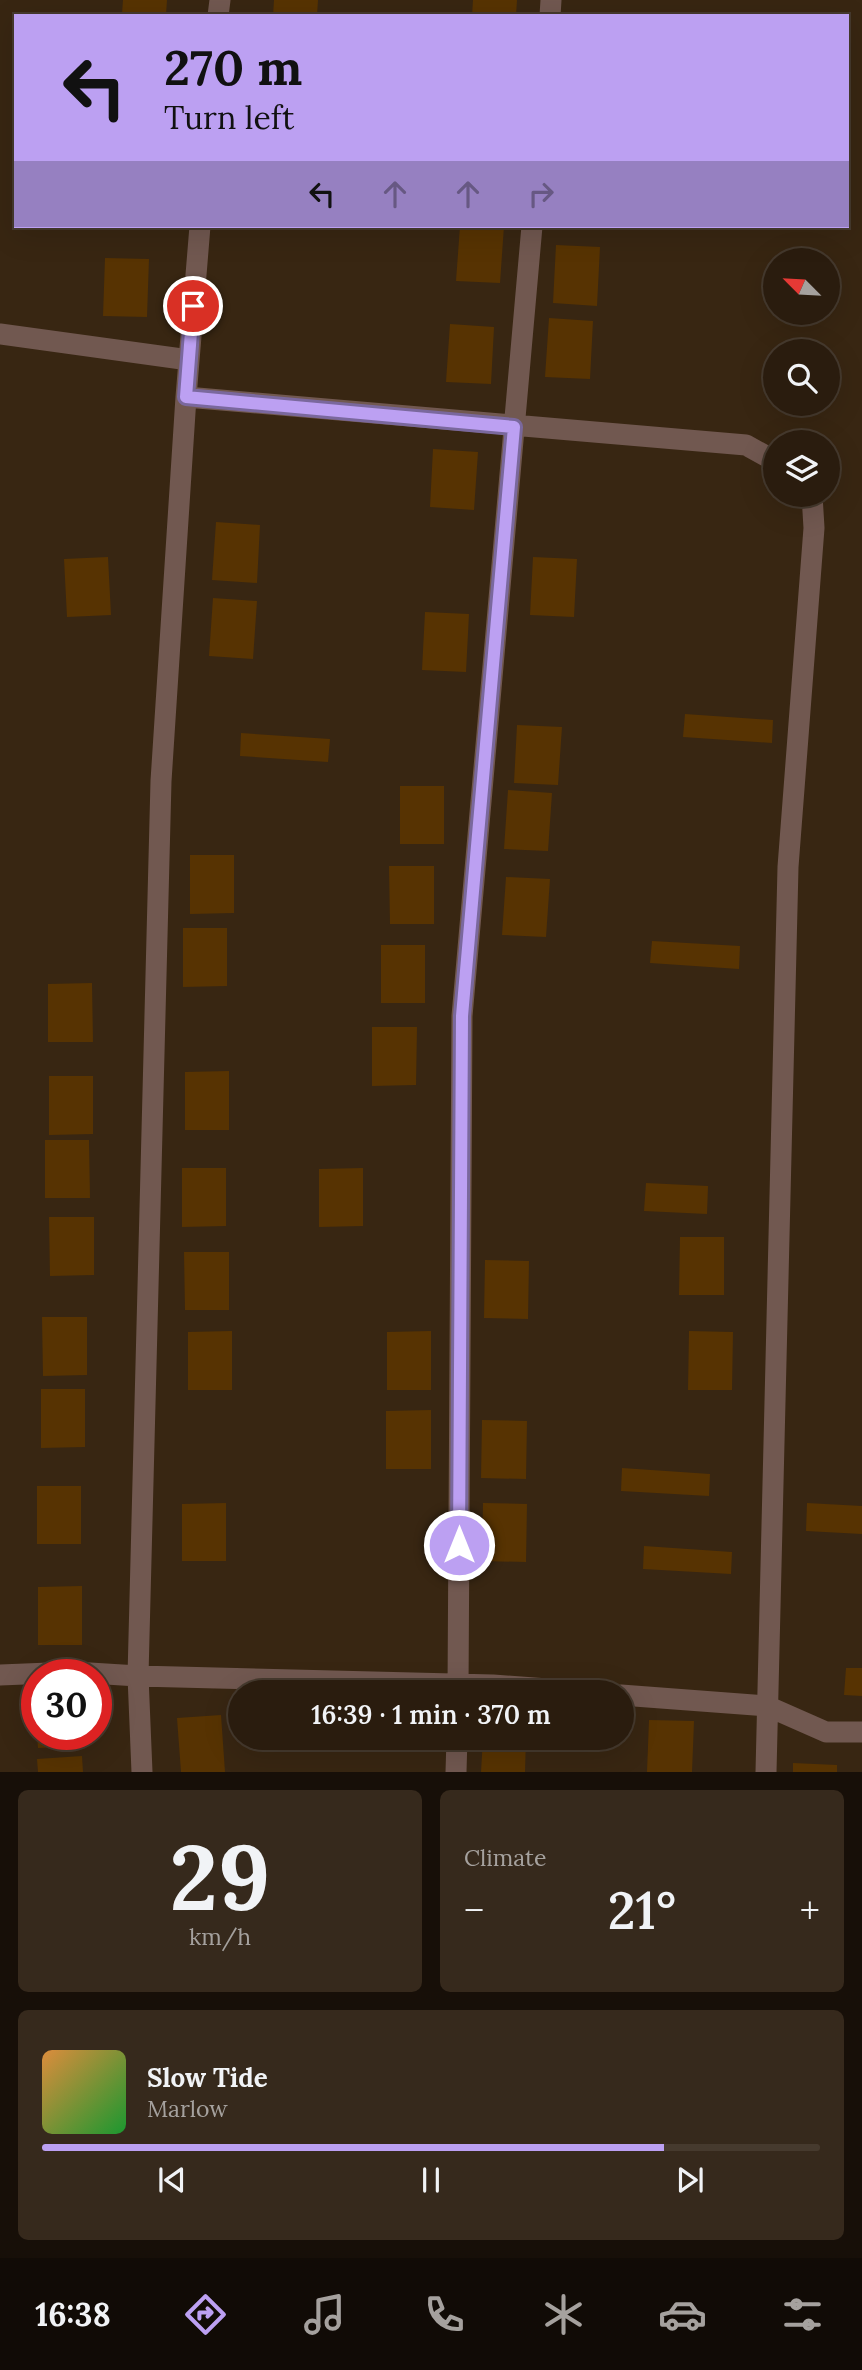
<!DOCTYPE html>
<meta charset="utf-8">
<style>
body{margin:0;font-family:Lora,serif;background:#36291c;color:#f1f3f6;height:100vh;display:flex;flex-direction:column;font-size:26px;white-space:nowrap}
*{box-sizing:border-box;margin:0}
p{font-size:23px;color:#a5a19e}
.icon{flex:none;width:38px;height:38px;fill:none;stroke:currentColor;stroke-width:2;stroke-linecap:round;stroke-linejoin:round}
.map{position:relative;height:1772px;overflow:hidden}
.details{display:flex;flex-direction:column;gap:18px;padding:18px;background:#170f08;flex:1}
.details>*{flex:none}
.banner{position:absolute;left:14px;top:14px;width:835px;height:214px;border-radius:0px;box-shadow:0 7px 28px #0002,0 0 0 2px #463a2e;background:#bca0f2;color:#111;overflow:hidden}
.needle{width:46px;rotate:294deg}
.buttons{position:absolute;left:763px;top:248px;display:grid;gap:14px}
.buttons a{display:grid;place-items:center;width:77px;height:77px;border-radius:50%;background:#2a1c0e;box-shadow:0 7px 28px #0002,0 0 0 2px #463a2e;font-size:35px}
.speed{position:absolute;left:21px;top:1659px;display:flex;gap:14px;font-size:35px;font-weight:700;text-align:center}
.speed>*{display:grid;place-content:center;width:91px;height:91px;border-radius:50%;background:#2a1c0e;box-shadow:0 7px 28px #0002,0 0 0 2px #463a2e;line-height:1}
.speed .limit{border:10px solid #d22;background:#fff;color:#111}
.pin{position:absolute;display:grid;place-items:center;width:60px;height:60px;color:#fff;margin:-30px;border:4px solid #fff;border-radius:50%;box-shadow:0 2px 7px #0007}
.me{position:absolute;width:77px;margin:-38px;rotate:0deg;stroke-linejoin:round;filter:drop-shadow(0 0 5px #0008)}
.turn{display:flex;align-items:center;gap:24px;height:147px;padding:0 35px;font-size:32px}
.turn .icon{width:91px;height:91px;stroke-width:2.5}
.turn b{display:block;font-size:49px;line-height:60px}
.lanes{display:flex;align-items:center;height:66px;padding:0 35px;background:#0003;justify-content:center;gap:35px;direction:ltr}
.lanes .off{opacity:.35}
.big{font-size:52px;font-weight:600;line-height:1.1}
.details .card{flex:1;display:flex;flex-direction:column;justify-content:center;gap:10px;min-width:0;padding:0 24px;border-radius:10px;background:#36291c}
.details .dial{align-items:center;gap:0}
.dial b{font-size:91px;line-height:1}
.song{display:flex;align-items:center;gap:21px}
.cover{width:84px;height:84px;border-radius:10px;background:linear-gradient(135deg,hsl(30 70% 55%),hsl(130 70% 35%))}
.played{height:7px;border-radius:4px;background:linear-gradient(90deg,#bca0f2 80%,#463a2e 80%)}
.keys{display:flex;justify-content:space-around;direction:ltr}
.heat{display:flex;justify-content:space-between;align-items:center;font-size:38px;direction:ltr}
.details .tiles{flex:1;display:grid;gap:18px;grid-template-columns:1fr 1fr}
.card:last-child{grid-column:span 2}
.trip{position:absolute;left:228px;top:1680px;width:406px;height:70px;border-radius:35px;background:#2a1c0e;box-shadow:0 7px 28px #0002,0 0 0 2px #463a2e;font-weight:600;line-height:70px;text-align:center}
.menu{display:flex;height:112px;justify-content:space-around;align-items:center;background:#110b06;color:#a5a19e}
.menu .icon{width:49px;height:49px}
.menu .current{color:#bca0f2}
.menu b{font-size:32px;color:#f1f3f6}
.map>svg:first-child{display:block}
</style>
<div class="map">
<svg width="862" height="1772" viewBox="0 0 862 1772">
<rect width="100%" height="100%" fill="#382612"/>
<path fill="#573302" d="M123 0H167L166 15 122 14Z
M274 0H318L317 16H273Z
M473 0H517L516 16H472Z
M460 226H504L500 283 456 281Z
M556 245 600 247 597 306 553 303Z
M105 258 149 259 147 317 103 316Z
M549 318 593 321 590 379 545 377Z
M450 324 494 327 491 384 446 382Z
M433 449 478 452 474 510 430 507Z
M216 522 260 525 257 583 212 580Z
M108 557 111 615 67 617 64 559Z
M533 557 577 559 574 617 530 615Z
M213 598 257 601 253 659 209 656Z
M425 612 469 614 466 672 422 670Z
M685 714 773 720 772 743 683 737Z
M517 725 562 727 558 785 514 783Z
M241 733 330 739 328 762 240 756Z
M400 786H444V844H400Z
M508 790 552 793 548 851 504 849Z
M190 855H234V913L190 914Z
M389 866H434V924H390Z
M506 877 550 879 546 937 502 935Z
M183 928H227V986L183 987Z
M652 941 740 946 739 969 650 963Z
M381 945H425V1003H381Z
M92 983 93 1042H48V984Z
M372 1027H417L416 1085 372 1086Z
M229 1071V1130H185V1072Z
M49 1076H93V1134L49 1135Z
M45 1140H89L90 1198H45Z
M182 1168H226V1226L182 1227Z
M363 1168V1226L319 1227V1169Z
M646 1183 708 1186 707 1214 644 1211Z
M49 1217H94V1275L50 1276Z
M680 1237H724V1295H679Z
M184 1252H229V1310H185Z
M485 1260 529 1261 528 1319 484 1318Z
M42 1317H87V1375L43 1376Z
M232 1331V1390H188V1332Z
M431 1331V1390H387V1332Z
M689 1331 733 1332 732 1390H688Z
M41 1389H85V1447L41 1448Z
M431 1410V1469H386V1411Z
M482 1420 527 1421 526 1479 481 1478Z
M622 1468 710 1474 709 1496 621 1491Z
M37 1486H81V1544H37Z
M226 1503V1561H182V1504Z
M483 1503 527 1504 526 1562 482 1561Z
M807 1503 862 1506V1534L806 1531Z
M644 1546 732 1552 731 1574 643 1569Z
M82 1586V1645H38V1587Z
M846 1668H862V1696L844 1695Z
M221 1715 225 1772H181L177 1718Z
M649 1720 694 1721 692 1772H647Z
M37 1734H82V1746L38 1748Z
M483 1738H526L525 1772H481Z
M82 1756 83 1772H38L37 1759Z
M793 1763 837 1765V1772H793Z"/>
<g fill="none" stroke-linecap="round" stroke-linejoin="round">
<path stroke="#715850" stroke-width="21" d="M218 16 220 0
M550 16 551 0
M0 334 189 360
M186 397 746 445 775 461
M0 1675 74 1672 138 1676 493 1685 588 1692
M458 1692 462 1016 532 226
M621 1695 767 1706 826 1732H862
M142 1772 138 1676 161 781 186 397 200 226
M456 1772 457 1738
M766 1772 788 867 814 528 812 495"/>
</g>
<g fill="none" stroke-linecap="round" stroke-linejoin="round">
<g stroke="#7a689d" stroke-width="18">
<path id="route" d="M193 306 186 397 514 427 462 1016 459 1545"/>
</g>
<use href="#route" stroke="#bca0f2" stroke-width="12"/>
</g>
</svg>
<div class="buttons">
<a><svg class="needle" viewBox="-14 -14 28 28"><path d="M0-13l5 13h-10z" fill="#e53935"/><path d="M0 13l5-13h-10z" fill="#a5a19e"/></svg></a>
<a><svg class="icon" aria-label="search" viewBox="0 0 24 24"><circle cx="10" cy="10" r="6"/><path d="M15 15l6 6"/></svg></a>
<a><svg class="icon" aria-label="layers" viewBox="0 0 24 24"><path d="M12 4l9 5-9 5-9-5zM3 14l9 5 9-5"/></svg></a>
</div>
<div class="speed"><div class="limit">30</div></div>
<div class="pin" style="left:193px;top:306px;background:#d93025"><svg class="icon" aria-label="arrive" viewBox="0 0 24 24"><path d="M6 21V4h12l-3 4 3 4H6"/></svg></div>
<svg class="me" style="left:459px;top:1545px" viewBox="-20 -20 40 40"><circle r="17" fill="#bca0f2" stroke="#fff" stroke-width="3"/><path d="M0-11L8 9 0 5-8 9z" fill="#fff"/></svg>
<div class="trip">16:39 · 1 min · 370 m</div>
<div class="banner">
<div class="turn"><svg class="icon" aria-label="left" viewBox="0 0 24 24"><path d="M17 20v-9H6M10 6l-5 5 5 5"/></svg><div><b>270 m</b>Turn left</div></div>
<div class="lanes"><svg class="icon" aria-label="left" viewBox="0 0 24 24"><path d="M17 20v-9H6M10 6l-5 5 5 5"/></svg><svg class="icon off" aria-label="ahead" viewBox="0 0 24 24"><path d="M12 20V5M6 11l6-6 6 6"/></svg><svg class="icon off" aria-label="ahead" viewBox="0 0 24 24"><path d="M12 20V5M6 11l6-6 6 6"/></svg><svg class="icon off" aria-label="right" viewBox="0 0 24 24"><path d="M7 20v-9h11M14 6l5 5-5 5"/></svg></div>
</div>
</div>
<section class="details">
<div class="tiles">
<div class="card dial"><b>29</b><p>km/h</p></div>
<div class="card"><p>Climate</p>
<div class="heat"><a>−</a><b class="big">21°</b><a>+</a></div>
</div>
<div class="card">
<div class="song"><i class="cover"></i><div><b>Slow Tide</b><p>Marlow</p></div></div>
<div class="played"></div>
<div class="keys"><svg class="icon" aria-label="previous" viewBox="0 0 24 24"><path d="M18 5L8 12l10 7zM5 5v14"/></svg><svg class="icon" aria-label="pause" viewBox="0 0 24 24"><path d="M8 5v14M16 5v14"/></svg><svg class="icon" aria-label="next" viewBox="0 0 24 24"><path d="M6 5l10 7-10 7zM19 5v14"/></svg></div>
</div>
</div>
</section>
<nav class="menu">
<b>16:38</b>
<svg class="icon current" aria-label="directions" viewBox="0 0 24 24"><path d="M12 3l9 9-9 9-9-9zM9 14v-3h6M13 9l2 2-2 2"/></svg>
<svg class="icon" aria-label="music" viewBox="0 0 24 24"><path d="M9 18V5l10-2v13"/><circle cx="6" cy="18" r="3"/><circle cx="16" cy="16" r="3"/></svg>
<svg class="icon" aria-label="phone" viewBox="0 0 24 24"><path d="M5 4h4l2 5-3 2q2 4 5 5l2-3 5 2v4C11 20 4 13 5 4z"/></svg>
<svg class="icon" aria-label="climate" viewBox="0 0 24 24"><path d="M12 3v18M4 7l16 10M4 17L20 7"/></svg>
<svg class="icon" aria-label="car" viewBox="0 0 24 24"><path d="M5 17H2v-5l4-1 3-4h7l3 4 3 1v5h-3M9 17h6M6 11h13"/><circle cx="7" cy="17" r="2"/><circle cx="17" cy="17" r="2"/></svg>
<svg class="icon" aria-label="filters" viewBox="0 0 24 24"><path d="M4 7h16M4 17h16"/><circle cx="9" cy="7" r="2"/><circle cx="15" cy="17" r="2"/></svg>
</nav>
